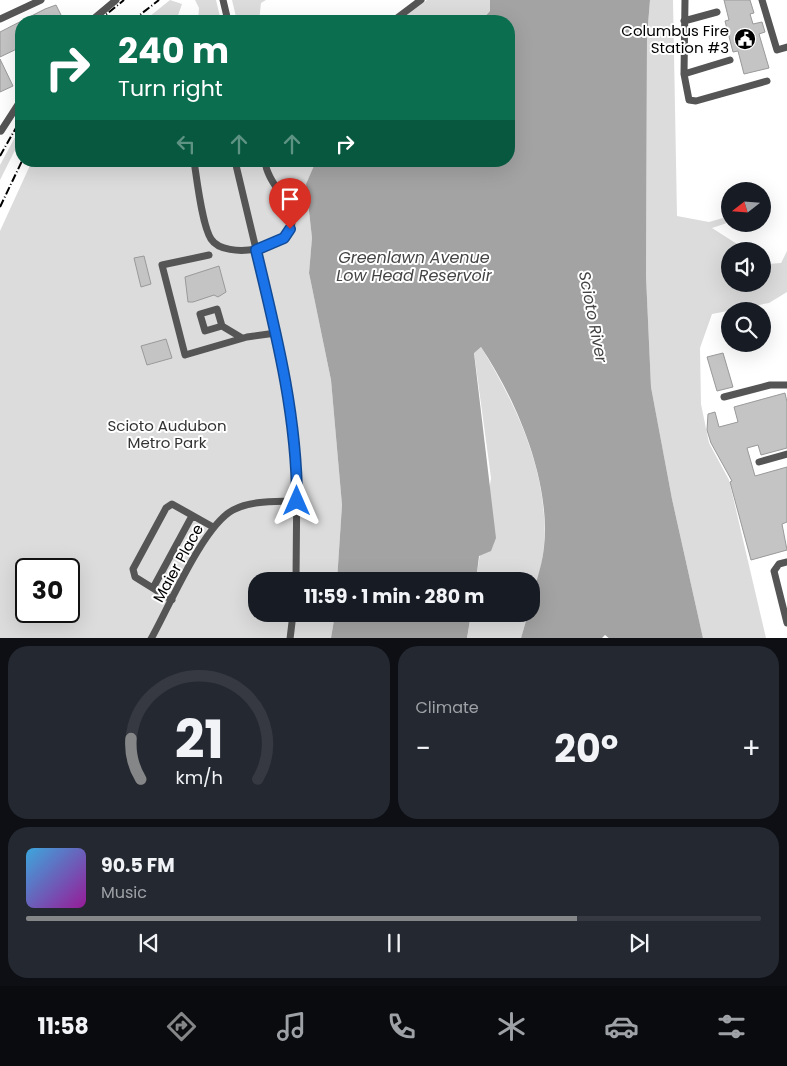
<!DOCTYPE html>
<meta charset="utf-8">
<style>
body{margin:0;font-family:Poppins,sans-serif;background:#242831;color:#f1f3f6;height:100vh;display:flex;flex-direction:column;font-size:19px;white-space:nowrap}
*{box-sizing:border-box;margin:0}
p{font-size:16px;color:#9ea1a6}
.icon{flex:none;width:28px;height:28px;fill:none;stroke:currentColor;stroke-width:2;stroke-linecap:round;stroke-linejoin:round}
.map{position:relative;height:638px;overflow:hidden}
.sheet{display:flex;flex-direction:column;gap:8px;padding:8px;background:#0d0f14;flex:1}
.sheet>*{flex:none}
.guide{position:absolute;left:15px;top:15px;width:500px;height:152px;border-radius:20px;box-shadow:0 5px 20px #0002;background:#0b6e4f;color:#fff;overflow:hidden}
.needle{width:32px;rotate:253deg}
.controls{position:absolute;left:721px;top:182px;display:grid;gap:10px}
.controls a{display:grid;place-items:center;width:50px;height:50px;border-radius:50%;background:#171b24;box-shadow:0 5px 20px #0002;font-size:25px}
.speed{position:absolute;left:15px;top:558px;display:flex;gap:10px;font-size:25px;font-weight:700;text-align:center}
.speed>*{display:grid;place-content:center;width:65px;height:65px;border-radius:50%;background:#171b24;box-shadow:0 5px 20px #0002;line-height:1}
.speed .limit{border:2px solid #111;border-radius:8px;background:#fff;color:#111}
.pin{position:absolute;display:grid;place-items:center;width:42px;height:42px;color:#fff;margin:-51px -21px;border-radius:50% 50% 50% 0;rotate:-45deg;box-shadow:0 0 5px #0007}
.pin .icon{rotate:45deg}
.me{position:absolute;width:55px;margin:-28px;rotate:0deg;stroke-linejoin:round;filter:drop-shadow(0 0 4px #0008)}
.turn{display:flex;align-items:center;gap:18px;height:105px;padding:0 20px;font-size:22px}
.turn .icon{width:65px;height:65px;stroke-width:2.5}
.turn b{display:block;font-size:35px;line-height:42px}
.lanes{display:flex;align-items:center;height:48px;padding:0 20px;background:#0003;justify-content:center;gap:25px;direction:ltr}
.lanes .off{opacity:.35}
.big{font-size:38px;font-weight:700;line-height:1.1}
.sheet .widget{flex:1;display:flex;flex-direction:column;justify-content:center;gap:8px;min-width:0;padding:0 18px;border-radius:20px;background:#242831}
.sheet .dial{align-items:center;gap:0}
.dial svg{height:130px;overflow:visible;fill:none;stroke:#363941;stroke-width:7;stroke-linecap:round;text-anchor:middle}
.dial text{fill:#f1f3f6;stroke:none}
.song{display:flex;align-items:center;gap:15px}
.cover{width:60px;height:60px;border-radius:8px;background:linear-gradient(135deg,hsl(200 70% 55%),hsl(300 70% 35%))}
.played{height:5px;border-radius:2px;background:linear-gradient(90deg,#858687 75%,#363941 75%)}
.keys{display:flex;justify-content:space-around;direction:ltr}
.heat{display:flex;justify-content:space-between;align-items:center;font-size:28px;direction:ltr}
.sheet .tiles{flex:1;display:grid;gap:8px;grid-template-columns:1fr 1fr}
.widget:last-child{grid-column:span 2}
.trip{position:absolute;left:248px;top:572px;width:292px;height:50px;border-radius:20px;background:#171b24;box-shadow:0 5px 20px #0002;font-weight:700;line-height:50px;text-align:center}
.tab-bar{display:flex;height:80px;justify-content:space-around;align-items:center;background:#090b0e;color:#9ea1a6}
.tab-bar .icon{width:35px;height:35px}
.tab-bar .selected{color:#858687}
.tab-bar b{font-size:22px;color:#f1f3f6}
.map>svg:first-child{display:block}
</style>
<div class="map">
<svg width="787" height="639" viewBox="0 0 787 639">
<rect width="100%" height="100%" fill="#fff"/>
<path fill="#dcdcdc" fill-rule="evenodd" d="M170 0 182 4 176 21H144Z
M195 0H216L221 21H198L199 8Z
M232 0H266L261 3 259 21H237Z
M427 0H490V11L481 21H399Z
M650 0H673L677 216 709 222 730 216V222L712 228 748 251H730V284H762L763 260 768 264 781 263 787 251V292L769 303 712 314 700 348 701 404 709 443 729 480 766 638H703L672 499 651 387 646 276 647 37Z
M21 126V138L0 180V165Z
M32 161H316L306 184 312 238 309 273 331 380 342 505 337 581H256V614H335L331 638 0 639V231ZM26 569H69V611H26Z
M481 347C517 406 549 474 544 545 543 564 536 583 531 601V581H476L491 478 474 352Z
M471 614H528L521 638 467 639Z"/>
<path fill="#a3a3a3" d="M490 0H650L647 37 646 276 651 387 672 499 703 638 610 639 605 635 601 639 521 638 528 614H531C531 591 542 570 544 547 551 481 517 401 481 347L474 353 496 538 491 551 479 556 476 581H337L342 505 331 380 309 273 312 238 306 184 316 161H509V21H481L490 11Z
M335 614H471L467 638H331Z"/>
<path fill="#c4c4c4" stroke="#999" d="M724 0H750L754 13 750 14 753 24 762 22 765 32 759 34 769 68 744 74 738 51 733 52 725 21 729 20Z
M56 5 64 21H21V47L0 57V32L45 9Z
M0 59 13 86 0 92Z
M144 256 151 284 141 287 134 258Z
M219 266 226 292 218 297 214 295 193 302H188L185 277Z
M166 339 172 358 147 365 141 346Z
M723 353 733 387 717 391 707 357Z
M785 393 787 402V448L761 455 758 445 747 448 755 476 787 467V522L782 524 787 550 751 560 730 482 732 481 711 443 707 430 708 414 715 412 719 427 738 422 734 407Z"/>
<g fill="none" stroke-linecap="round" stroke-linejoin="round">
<path stroke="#555" stroke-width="7" d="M223 0 228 21
M685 0 684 74 689 100 696 101 767 81
M762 0 777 50 787 47
M0 19 41 0
M91 21 116 0
M393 21 421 0
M684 21 717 12
M684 74 730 60
M1 131 21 100
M194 161C197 180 202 225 211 239 225 261 295 249 292 220 291 200 267 183 265 161
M235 161 276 333 292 422 297 468 296 581
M209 255 162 265 185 355 247 337 276 333
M222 326 205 331 200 314 217 309 222 326 242 338
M724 397 770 385H787
M759 462 787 454
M787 562 779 564 774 571 787 623
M153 588 192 516
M172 600 135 577 133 569 166 508 172 504 213 527
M151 639C169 607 203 526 233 510 252 500 276 502 297 501
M290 639 293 614"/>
<path stroke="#000" stroke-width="2" stroke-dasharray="8 2.5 1 2.5" stroke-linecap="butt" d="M98 21 124 0
M132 21 159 0
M0 156 21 119
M0 207 22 161"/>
</g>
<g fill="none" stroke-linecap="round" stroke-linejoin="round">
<g stroke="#114b97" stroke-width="12">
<path id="route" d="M290 229 284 238 256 250C276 333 297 415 297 501"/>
</g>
<use href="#route" stroke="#1a73e8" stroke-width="9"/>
</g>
<defs>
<g id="civic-disc" transform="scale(1.125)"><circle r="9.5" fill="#000" stroke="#fff"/><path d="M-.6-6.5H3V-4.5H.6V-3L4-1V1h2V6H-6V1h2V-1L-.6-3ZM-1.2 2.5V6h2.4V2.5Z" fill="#fff"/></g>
</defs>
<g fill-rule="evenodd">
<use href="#civic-disc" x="745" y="39"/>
</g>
<g text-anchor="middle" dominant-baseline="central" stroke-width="4" stroke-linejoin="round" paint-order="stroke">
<g font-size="15" fill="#000" stroke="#fff" text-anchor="end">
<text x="729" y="30">Columbus Fire<tspan x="729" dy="17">Station #3</tspan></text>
</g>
<g font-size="15" fill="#333" stroke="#fff">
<text x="167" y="425">Scioto Audubon<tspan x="167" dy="17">Metro Park</tspan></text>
</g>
<g font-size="15" fill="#000" stroke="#fff">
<text transform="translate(178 563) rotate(-61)">Maier Place</text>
</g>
<g font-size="16" font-style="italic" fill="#444" stroke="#fff">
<text x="414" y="257">Greenlawn Avenue<tspan x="414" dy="18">Low Head Reservoir</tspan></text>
<text transform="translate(593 317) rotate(79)">Scioto River</text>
</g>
</g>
</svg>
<div class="controls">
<a><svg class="needle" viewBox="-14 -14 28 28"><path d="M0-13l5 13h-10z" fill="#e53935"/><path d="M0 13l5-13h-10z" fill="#9ea1a6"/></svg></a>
<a><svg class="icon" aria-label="sound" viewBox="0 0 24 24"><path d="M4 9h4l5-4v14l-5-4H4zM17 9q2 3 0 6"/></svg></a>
<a><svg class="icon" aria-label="search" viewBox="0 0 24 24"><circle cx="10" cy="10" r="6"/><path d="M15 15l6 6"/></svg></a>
</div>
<div class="speed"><div class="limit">30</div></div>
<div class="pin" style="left:290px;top:229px;background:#d93025"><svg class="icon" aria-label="arrive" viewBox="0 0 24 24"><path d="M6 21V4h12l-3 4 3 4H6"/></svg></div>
<svg class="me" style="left:297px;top:501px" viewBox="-20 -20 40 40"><path d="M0-17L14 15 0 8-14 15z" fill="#1a73e8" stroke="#fff" stroke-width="4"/></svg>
<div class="trip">11:59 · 1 min · 280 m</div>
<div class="guide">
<div class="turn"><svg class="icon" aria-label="right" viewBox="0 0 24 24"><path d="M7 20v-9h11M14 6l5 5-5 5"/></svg><div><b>240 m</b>Turn right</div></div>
<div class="lanes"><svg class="icon off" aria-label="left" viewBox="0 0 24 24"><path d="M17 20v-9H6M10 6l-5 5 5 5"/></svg><svg class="icon off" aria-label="ahead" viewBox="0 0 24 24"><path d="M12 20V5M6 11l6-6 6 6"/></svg><svg class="icon off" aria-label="ahead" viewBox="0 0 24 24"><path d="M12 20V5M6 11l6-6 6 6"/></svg><svg class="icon" aria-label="right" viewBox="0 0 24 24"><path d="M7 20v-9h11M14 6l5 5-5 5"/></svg></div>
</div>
</div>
<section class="sheet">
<div class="tiles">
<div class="widget dial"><svg viewBox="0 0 100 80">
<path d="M14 69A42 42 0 1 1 86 69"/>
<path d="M14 69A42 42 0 0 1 8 44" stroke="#858687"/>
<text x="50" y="56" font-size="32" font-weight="700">21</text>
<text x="50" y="72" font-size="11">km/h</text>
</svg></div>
<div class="widget"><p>Climate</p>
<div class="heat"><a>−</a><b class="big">20°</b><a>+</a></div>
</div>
<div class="widget">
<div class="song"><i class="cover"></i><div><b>90.5 FM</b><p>Music</p></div></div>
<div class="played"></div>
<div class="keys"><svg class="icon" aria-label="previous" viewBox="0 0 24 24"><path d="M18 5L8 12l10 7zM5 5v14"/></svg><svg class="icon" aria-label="pause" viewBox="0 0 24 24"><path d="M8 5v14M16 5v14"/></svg><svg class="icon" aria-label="next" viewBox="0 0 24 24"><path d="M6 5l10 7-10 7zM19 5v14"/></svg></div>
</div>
</div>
</section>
<nav class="tab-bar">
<b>11:58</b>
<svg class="icon selected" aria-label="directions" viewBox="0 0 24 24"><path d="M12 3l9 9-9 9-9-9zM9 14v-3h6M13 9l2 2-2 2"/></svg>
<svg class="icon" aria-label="music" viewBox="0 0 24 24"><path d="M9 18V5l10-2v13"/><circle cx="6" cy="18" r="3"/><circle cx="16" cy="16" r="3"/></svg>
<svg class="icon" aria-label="phone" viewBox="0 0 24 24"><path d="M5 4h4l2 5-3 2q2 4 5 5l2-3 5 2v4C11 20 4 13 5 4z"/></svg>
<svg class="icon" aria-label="climate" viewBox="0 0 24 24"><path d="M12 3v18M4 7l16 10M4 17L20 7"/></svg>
<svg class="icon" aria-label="car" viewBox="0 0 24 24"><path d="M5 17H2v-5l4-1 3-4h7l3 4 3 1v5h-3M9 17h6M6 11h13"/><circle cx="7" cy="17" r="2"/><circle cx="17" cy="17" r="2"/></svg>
<svg class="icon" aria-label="filters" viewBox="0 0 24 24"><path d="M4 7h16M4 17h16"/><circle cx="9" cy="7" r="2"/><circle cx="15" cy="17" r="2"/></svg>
</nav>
